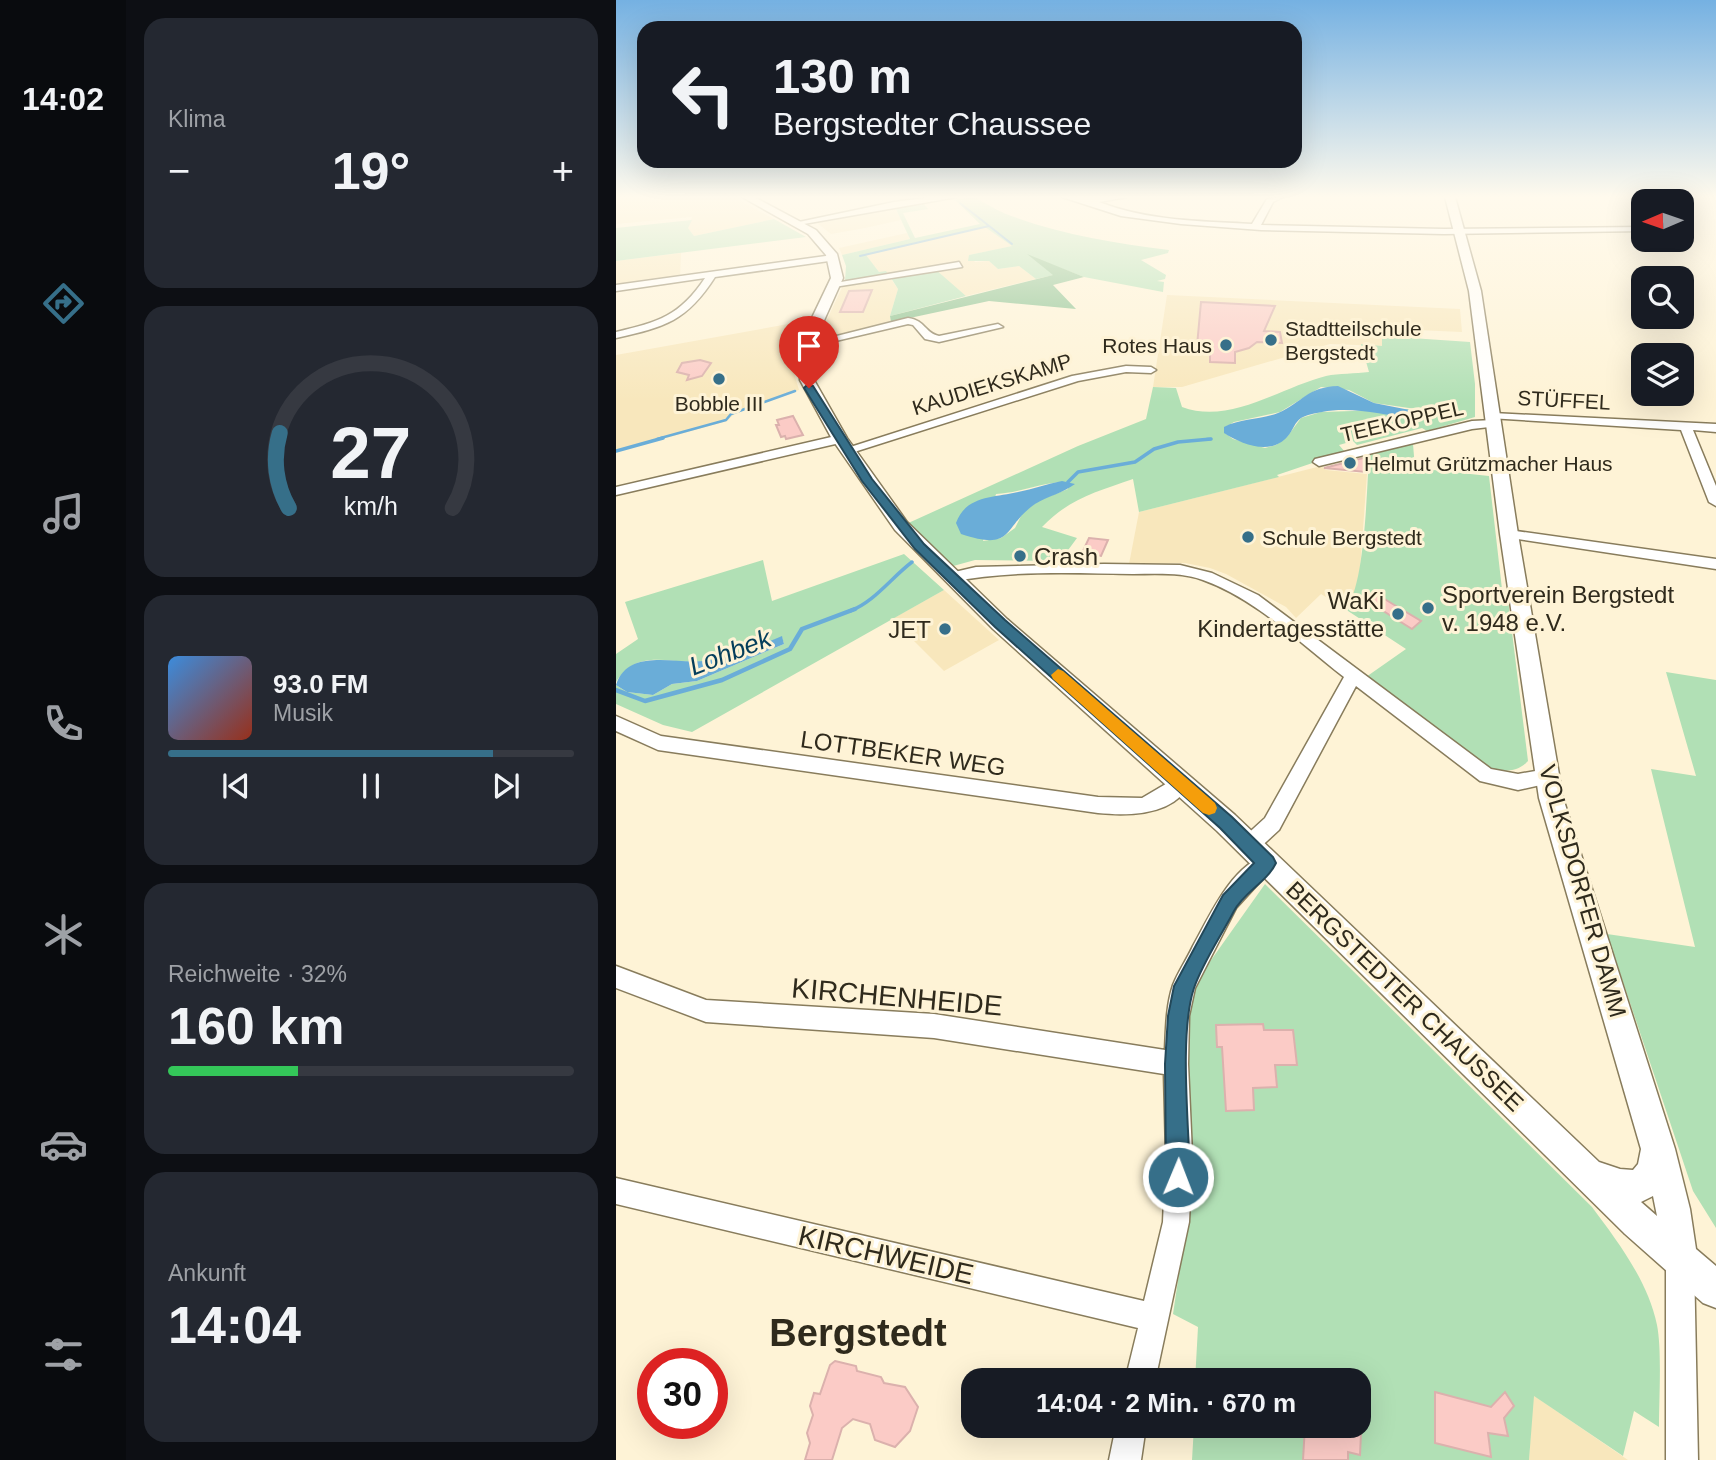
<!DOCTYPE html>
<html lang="de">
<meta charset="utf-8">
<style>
body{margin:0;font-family:Arial,sans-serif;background:#242831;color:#f1f3f6;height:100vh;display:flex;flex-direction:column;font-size:26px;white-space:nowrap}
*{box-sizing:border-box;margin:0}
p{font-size:23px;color:#9ea1a6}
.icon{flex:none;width:38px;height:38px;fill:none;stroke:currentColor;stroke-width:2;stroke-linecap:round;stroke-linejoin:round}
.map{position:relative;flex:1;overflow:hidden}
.sheet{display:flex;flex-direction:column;gap:18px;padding:18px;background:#0d0f14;width:490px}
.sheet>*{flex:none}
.top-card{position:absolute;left:21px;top:21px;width:665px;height:147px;border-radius:21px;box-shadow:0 7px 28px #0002;background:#171b24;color:#f1f3f6;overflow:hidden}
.needle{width:46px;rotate:268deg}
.controls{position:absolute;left:1015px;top:189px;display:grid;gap:14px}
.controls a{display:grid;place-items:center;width:63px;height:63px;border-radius:14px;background:#171b24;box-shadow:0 7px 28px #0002;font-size:35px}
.speed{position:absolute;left:21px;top:1348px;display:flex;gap:14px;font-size:35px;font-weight:700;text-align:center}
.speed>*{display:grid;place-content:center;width:91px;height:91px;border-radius:50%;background:#171b24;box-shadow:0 7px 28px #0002;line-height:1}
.speed .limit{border:10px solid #d22;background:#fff;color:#111}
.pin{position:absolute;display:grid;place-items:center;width:60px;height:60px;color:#fff;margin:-72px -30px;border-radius:50% 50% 50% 0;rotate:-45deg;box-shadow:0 0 7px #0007}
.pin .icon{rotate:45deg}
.me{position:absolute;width:77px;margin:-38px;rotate:1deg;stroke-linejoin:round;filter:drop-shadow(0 0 5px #0008)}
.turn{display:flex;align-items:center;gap:24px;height:147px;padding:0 21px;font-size:32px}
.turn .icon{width:91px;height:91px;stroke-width:2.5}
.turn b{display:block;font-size:49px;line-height:60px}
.big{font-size:52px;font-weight:800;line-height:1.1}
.sheet .tile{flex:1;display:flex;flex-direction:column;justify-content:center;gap:10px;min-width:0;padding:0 24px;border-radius:21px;background:#242831}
.sheet .dial{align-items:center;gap:0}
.dial svg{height:182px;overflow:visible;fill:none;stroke:#363941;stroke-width:7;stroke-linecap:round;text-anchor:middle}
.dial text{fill:#f1f3f6;stroke:none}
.song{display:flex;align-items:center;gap:21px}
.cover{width:84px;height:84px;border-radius:10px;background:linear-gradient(135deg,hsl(210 70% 55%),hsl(10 70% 35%))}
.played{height:7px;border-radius:4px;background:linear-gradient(90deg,#366f89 80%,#363941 80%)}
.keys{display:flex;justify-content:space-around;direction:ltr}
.heat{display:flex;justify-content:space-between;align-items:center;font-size:38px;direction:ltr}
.charge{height:10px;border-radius:5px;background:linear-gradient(90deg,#34c759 32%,#363941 0)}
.trip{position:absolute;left:345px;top:1368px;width:410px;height:70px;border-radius:21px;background:#171b24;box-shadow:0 7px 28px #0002;font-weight:800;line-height:70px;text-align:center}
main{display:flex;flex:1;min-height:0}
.menu{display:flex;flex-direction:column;width:126px;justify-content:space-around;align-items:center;background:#090b0e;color:#9ea1a6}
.menu .icon{width:49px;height:49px}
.menu .selected{color:#366f89}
.menu b{font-size:32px;color:#f1f3f6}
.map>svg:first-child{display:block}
</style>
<main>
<nav class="menu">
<b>14:02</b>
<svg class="icon selected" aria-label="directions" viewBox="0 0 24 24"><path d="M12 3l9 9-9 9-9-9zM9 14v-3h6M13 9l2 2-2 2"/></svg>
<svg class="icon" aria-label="music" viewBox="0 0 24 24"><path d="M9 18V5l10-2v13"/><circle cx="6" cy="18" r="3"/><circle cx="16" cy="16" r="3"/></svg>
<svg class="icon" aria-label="phone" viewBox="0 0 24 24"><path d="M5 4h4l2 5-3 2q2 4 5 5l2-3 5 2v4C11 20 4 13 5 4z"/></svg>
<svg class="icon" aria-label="climate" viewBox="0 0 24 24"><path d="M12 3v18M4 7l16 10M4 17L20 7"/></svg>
<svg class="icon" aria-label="car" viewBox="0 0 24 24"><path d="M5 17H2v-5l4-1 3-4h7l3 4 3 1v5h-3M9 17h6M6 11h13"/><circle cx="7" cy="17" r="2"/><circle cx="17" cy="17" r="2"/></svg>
<svg class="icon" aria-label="filters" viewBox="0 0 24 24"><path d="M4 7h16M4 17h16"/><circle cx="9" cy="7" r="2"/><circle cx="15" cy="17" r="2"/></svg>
</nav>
<section class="sheet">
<div class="tile"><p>Klima</p>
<div class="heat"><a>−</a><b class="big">19°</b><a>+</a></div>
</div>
<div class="tile dial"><svg viewBox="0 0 100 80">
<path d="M14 69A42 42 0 1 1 86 69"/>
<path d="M14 69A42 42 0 0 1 10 36" stroke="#366f89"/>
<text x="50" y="56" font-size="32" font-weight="700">27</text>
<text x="50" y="72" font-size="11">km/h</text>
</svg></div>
<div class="tile">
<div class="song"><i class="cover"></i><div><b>93.0 FM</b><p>Musik</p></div></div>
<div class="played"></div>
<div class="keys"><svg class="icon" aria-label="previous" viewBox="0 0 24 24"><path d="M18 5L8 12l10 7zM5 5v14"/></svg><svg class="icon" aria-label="pause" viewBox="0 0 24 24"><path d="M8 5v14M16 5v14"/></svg><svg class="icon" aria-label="next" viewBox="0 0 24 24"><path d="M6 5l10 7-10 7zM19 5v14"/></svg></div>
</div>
<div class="tile"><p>Reichweite · 32%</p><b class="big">160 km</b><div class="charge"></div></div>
<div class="tile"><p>Ankunft</p><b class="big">14:04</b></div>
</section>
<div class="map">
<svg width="1100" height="1460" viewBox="0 0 1100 1460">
<rect width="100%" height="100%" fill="#fef3d6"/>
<path fill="#f8e7bc" d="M0 197H117L158 219 78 236 72 228 76 217 0 224Z
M279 207 285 220 249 228 215 234 201 223Z
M369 227 397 246 353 255 359 262 373 261 382 269 403 266 420 279 350 296 319 270 275 279 282 289 274 316 275 322 201 341 229 281 263 272 249 255Z
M291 233 294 239 226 255 223 248Z
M65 253 64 277 0 286V261Z
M551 295 844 309 846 332 776 329 779 337 766 336V346L714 344 566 387H537Z
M189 321 178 354V373L183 390 118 414 111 421 0 452V355Z
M705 466 710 470 751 474 744 570 738 600 729 609 705 594 680 618 670 607 610 574 594 568 569 563 513 564 523 512Z
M328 590 383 640 328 671 276 619Z
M917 1395 1012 1460H913Z"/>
<path fill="#b1e0b5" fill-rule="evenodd" d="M357 197C368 202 378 209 390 214 443 234 497 243 553 250L552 253 525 260 550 275 549 279 541 281 548 282 547 292 468 277 416 257 438 275 420 279 403 266 382 269 373 261H352L353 255 396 246 369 227 250 255 263 272 270 271 272 274 229 281 230 266 226 255 294 239 279 207 307 203 312 209 287 213 299 238 364 224 339 200Z
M158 219 190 237 0 261V228L76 220 72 228 78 236Z
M319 269 350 296 274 316 282 289 275 278Z
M766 336 854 342 859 384V417L811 431 806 428 741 445 737 441 723 445 729 452 661 475 663 477 523 512 517 479C480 492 454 498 426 527L461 538 444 561 359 560 330 568 288 525 462 446 530 419 537 387 560 388 566 407C614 425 663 388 710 376 723 373 739 374 753 372L745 344 766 346ZM705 387 733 390 758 403 800 409 705 412 685 418 671 437 660 445 649 448 617 439 609 433 608 428 618 422 664 412ZM452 482V489L424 500 407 512 399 528 385 538 367 541 380 494C405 493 428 481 452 482Z
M797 444 799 468 873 476 886 589 891 592 912 761C902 772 889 772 875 769L750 677 790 649 729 609C749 590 751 486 753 455Z
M288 554 328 590 76 732 47 725 0 704V685L11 692 37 695 56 684 81 681 168 644 166 637C143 645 111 659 88 661 53 666 24 646 0 682V654L22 639 9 602 147 560 156 601Z
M1050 672 1100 680V1228L1077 1191 991 934 1079 947 1035 769 1080 776Z
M649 884 976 1207C1002 1242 1032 1281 1041 1325 1046 1350 1043 1399 1043 1427L1018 1411 1007 1456 918 1396 913 1460H576L578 1426H742V1381H579L582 1327 557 1314 571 1220 566 1001Z"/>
<path fill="#88c08e" d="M411 254 468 277 437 285 460 309 373 301 275 322 274 316 437 275Z"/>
<path fill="#6aadd8" d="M722 386 758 403 809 413 806 418 797 419C768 415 736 406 706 412 700 413 690 415 685 418 679 422 677 430 672 436 655 456 627 445 608 433V427C625 418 644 420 662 413 687 402 691 387 722 386Z
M446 481 459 484C447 493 432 496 419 504 386 527 399 552 345 534L340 523C350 495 378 498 402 492 417 489 431 484 446 481Z
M166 636 168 644 81 681 56 684 37 695 11 692 0 685C12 648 58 664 87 661 110 659 144 645 166 636Z"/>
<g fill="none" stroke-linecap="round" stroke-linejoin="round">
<path stroke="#6aadd8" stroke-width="2" d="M344 203 396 244
M244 256 373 226"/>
<path stroke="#6aadd8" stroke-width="2.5" d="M41 439 110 420 115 414 179 391
M591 439H595"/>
<path stroke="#6aadd8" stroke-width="3.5" d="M0 451 47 438
M452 482 462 472 519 462 538 449 562 442 595 439
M234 611C258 602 275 578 296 562"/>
<path stroke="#6aadd8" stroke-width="4.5" d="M0 690 29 701 106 680 174 649 186 629 239 609"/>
</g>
<path fill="#fbcbc6" stroke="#dbb1ad" stroke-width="2" d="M256 290 247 312H224L233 291Z
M585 302 659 306 648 331 664 332 666 343 641 342 633 348 619 352V363L594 362V349L581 346Z
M84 360 95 363 86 376 71 380 73 375 61 372 66 363Z
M177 416 187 435 170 439 169 436 165 437 160 425H163L161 420Z
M751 457 750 472 708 468Z
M473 538 492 540 485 556 466 553Z
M762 595 780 606 805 621 796 629 753 602Z
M647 1024 648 1030H677L681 1065H659L661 1087 637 1088 638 1110 610 1111 606 1047H601L600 1025Z
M219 1361 240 1366 241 1371 265 1377 268 1383 289 1387 302 1407 294 1431 279 1447 259 1440 254 1424 237 1419 226 1428 216 1460H189L194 1443 191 1433 197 1415 194 1406 198 1393 204 1394 214 1365Z
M819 1392 875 1407 889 1392 898 1406 888 1418 892 1436 872 1433 875 1457 819 1443Z
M689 1426H731V1429L745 1433 744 1455 732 1452V1460H687Z"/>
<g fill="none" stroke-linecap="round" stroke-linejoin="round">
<g stroke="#887c5c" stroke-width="3">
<path id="minor" d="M317 197H341L182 225 178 223 278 202Z
M446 197H511L483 202C531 221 585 221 636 224L651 199 667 197 657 202 645 225 828 229 1027 227V231L828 234 645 230 565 224 505 216Z
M1030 197H1038L1041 201H1033Z
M217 255 220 260 99 277C71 321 49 327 0 338V332C42 322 64 316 89 278L0 291V285Z
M343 262 346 267 218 287 213 284Z
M292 318C309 320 309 333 323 336L382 324 387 327 323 342 309 339 297 325 292 324 190 348 185 345Z
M510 366 535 367 540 370 535 373 510 372 462 381 235 453 225 450 456 376Z
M877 413 1100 424V432L1077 430 1100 486V506L1093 502 1065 430 873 418V414Z
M878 420 884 424 882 426 856 429 703 466 697 462 699 459 856 421Z
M224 435 230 439 228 442 0 495V487Z
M893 530 1100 559V569L888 537 886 534Z
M488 564 564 565 596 573 642 595 875 769 902 774 931 769 938 772 940 777 938 782 902 790 864 781 740 686 663 830 640 851 633 854 626 851 623 845 626 839 649 818 728 677C684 643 640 599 587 580 565 572 540 574 517 574 458 573 393 570 335 582L328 577 330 574 360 567Z
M0 716 45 736 482 797 526 798 565 775 572 778 574 783C558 816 513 816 482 813L42 750 0 731Z
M651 854 658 857 661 863 620 908 579 988 573 1016 572 1064 576 1154 573 1222 539 1381H509L522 1328 0 1204V1178L528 1301 547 1222 550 1154 548 1074 318 1038 90 1022 0 988V966L90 1000 318 1014 549 1050C550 1029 550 1006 557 985 562 972 571 959 577 946 595 914 614 868 651 854Z
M1064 1247 1074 1251 1078 1261 1082 1460H1050V1261L1054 1251Z
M500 1426H530L525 1460H493Z"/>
</g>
<g stroke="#887c5c" stroke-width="3">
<path id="major" d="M126 197H138L200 230 221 254 227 278 197 345 198 380 231 438 291 522 391 619 619 815 983 1162 1004 1169 1017 1170 1022 1164 1025 1149 923 798 884 534 853 291 829 197H839L865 291 902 534 947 798 1059 1149 1074 1209 1080 1249 1100 1266V1308L1087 1303 1009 1234 601 831 377 629 279 530 216 439 184 380 183 345 215 278 210 255 192 234ZM1037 1196 1041 1216 1025 1202Z"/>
</g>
<use href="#minor" fill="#fff" fill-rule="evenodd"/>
<use href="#major" fill="#fff" fill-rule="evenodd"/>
</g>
<linearGradient id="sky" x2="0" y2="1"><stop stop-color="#75b1e2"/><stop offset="0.49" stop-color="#fffaed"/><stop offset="1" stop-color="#fffaed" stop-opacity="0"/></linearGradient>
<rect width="1100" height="402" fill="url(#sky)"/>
<path fill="#366f89" stroke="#234859" stroke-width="2" d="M190 386H197L256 479 308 544 389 620 616 817 657 857 660 863C651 882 628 892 618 911 605 936 587 962 578 988 563 1033 573 1127 574 1177L571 1185 562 1188 554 1185 550 1177 549 1064 552 1016 558 986 607 895 638 863 604 828 379 627 299 549 246 481 188 388Z"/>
<path fill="#f59e0b" d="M442 669 447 671 599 803 601 808 599 813 593 815 587 813 437 679 435 675Z"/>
<g fill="#366f89" stroke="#fef3d6" stroke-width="2.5">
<circle cx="655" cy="340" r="7"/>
<circle cx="610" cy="345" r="7"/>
<circle cx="103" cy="379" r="7"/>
<circle cx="734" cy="463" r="7"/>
<circle cx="632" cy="537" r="7"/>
<circle cx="404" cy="556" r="7"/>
<circle cx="812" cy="608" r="7"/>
<circle cx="782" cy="614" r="7"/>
<circle cx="329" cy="629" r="7"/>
</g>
<g text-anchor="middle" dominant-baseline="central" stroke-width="6" stroke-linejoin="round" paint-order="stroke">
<g font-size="21" fill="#2f2a1c" stroke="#fef3d6" text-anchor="start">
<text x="669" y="328">Stadtteilschule<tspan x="669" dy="24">Bergstedt</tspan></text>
<text x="596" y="345" text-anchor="end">Rotes Haus</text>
<text x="103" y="403" text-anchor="middle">Bobble III</text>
<text x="748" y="463">Helmut Grützmacher Haus</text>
<text x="646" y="537">Schule Bergstedt</text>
</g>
<g font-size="21" fill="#2f2a1c" stroke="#fef3d6">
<text transform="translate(376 384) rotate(-17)">KAUDIEKSKAMP</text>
<text transform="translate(948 400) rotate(3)">STÜFFEL</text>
<text transform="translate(786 421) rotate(-13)">TEEKOPPEL</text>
</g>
<g font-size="24" fill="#2f2a1c" stroke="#fef3d6" text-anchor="start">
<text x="418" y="556">Crash</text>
<text x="826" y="594">Sportverein Bergstedt<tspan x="826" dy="28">v. 1948 e.V.</tspan></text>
<text x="768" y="600" text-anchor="end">WaKi<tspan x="768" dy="28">Kindertagesstätte</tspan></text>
<text x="315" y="629" text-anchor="end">JET</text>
</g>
<g font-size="24" fill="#2f2a1c" stroke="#fef3d6">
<text transform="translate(287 753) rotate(8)">LOTTBEKER WEG</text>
<text transform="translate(967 891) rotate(74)">VOLKSDORFER DAMM</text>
<text transform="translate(789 996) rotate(44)">BERGSTEDTER CHAUSSEE</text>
</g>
<g font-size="26" font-style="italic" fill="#053e5b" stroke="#fef3d6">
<text transform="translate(114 652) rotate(-21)">Lohbek</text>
</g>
<g font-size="28" fill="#2f2a1c" stroke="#fef3d6">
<text transform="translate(281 997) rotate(5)">KIRCHENHEIDE</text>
<text transform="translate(270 1255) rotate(13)">KIRCHWEIDE</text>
</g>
<g font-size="38" font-weight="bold" fill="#2f2a1c" stroke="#fef3d6">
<text x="242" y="1333">Bergstedt</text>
</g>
</g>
</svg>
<div class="controls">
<a><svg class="needle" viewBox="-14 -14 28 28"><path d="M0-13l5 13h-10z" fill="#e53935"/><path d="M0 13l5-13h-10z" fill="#9ea1a6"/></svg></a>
<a><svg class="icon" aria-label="search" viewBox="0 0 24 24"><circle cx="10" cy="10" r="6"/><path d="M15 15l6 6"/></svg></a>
<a><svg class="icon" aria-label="layers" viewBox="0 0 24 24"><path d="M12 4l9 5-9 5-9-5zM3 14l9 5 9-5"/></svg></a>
</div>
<div class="speed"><div class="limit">30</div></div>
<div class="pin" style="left:193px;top:388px;background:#d93025"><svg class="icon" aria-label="arrive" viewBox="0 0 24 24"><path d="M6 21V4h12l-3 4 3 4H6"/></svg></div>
<svg class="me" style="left:562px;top:1177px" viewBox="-20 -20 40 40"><circle r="17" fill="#366f89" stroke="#fff" stroke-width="3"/><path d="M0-11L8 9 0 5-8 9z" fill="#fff"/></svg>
<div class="trip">14:04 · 2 Min. · 670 m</div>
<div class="top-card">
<div class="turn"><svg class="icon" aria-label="left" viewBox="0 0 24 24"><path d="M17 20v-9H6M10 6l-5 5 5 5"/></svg><div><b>130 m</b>Bergstedter Chaussee</div></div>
</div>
</div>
</main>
